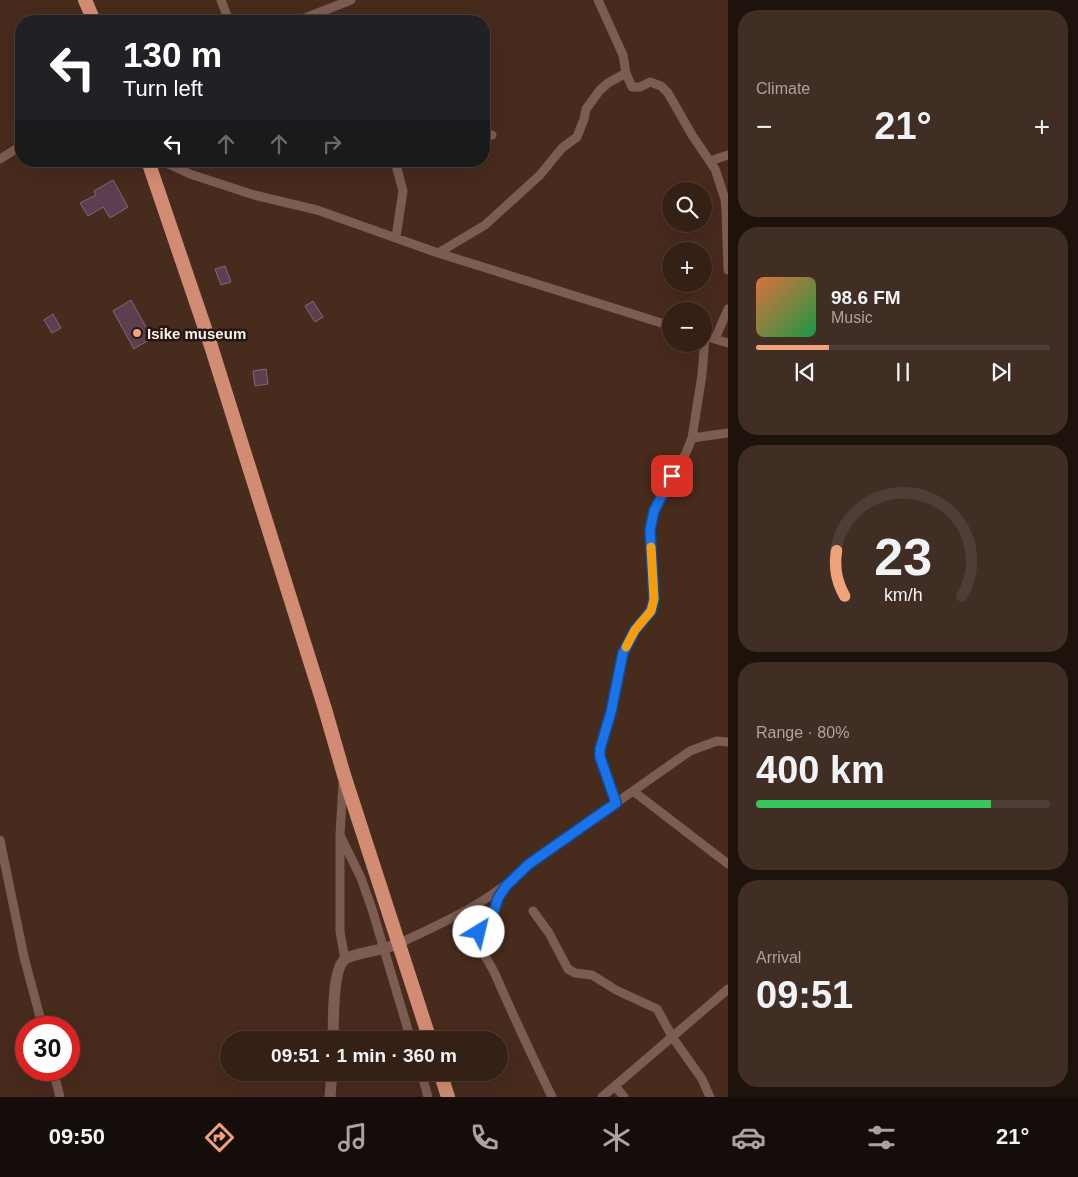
<!DOCTYPE html>
<meta charset="utf-8">
<style>
body{margin:0;font-family:Arial,sans-serif;background:#402d23;color:#f1f3f6;height:100vh;display:flex;flex-direction:column;font-size:19px;white-space:nowrap}
*{box-sizing:border-box;margin:0}
p{font-size:16px;color:#aaa3a1}
.icon{flex:none;width:28px;height:28px;fill:none;stroke:currentColor;stroke-width:2;stroke-linecap:round;stroke-linejoin:round}
.map{position:relative;flex:1;overflow:hidden}
.sheet{display:flex;flex-direction:column;gap:10px;padding:10px;background:#1d120c;width:350px}
.sheet>*{flex:none}
.top-card{position:absolute;left:15px;top:15px;width:475px;height:152px;border-radius:20px;box-shadow:0 5px 20px #0002,0 0 0 1px #4f3e35;background:#202124;color:#fff;overflow:hidden}
.buttons{position:absolute;left:662px;top:182px;display:grid;gap:10px}
.buttons a{display:grid;place-items:center;width:50px;height:50px;border-radius:50%;background:#352016;box-shadow:0 5px 20px #0002,0 0 0 1px #4f3e35;font-size:25px}
.speed{position:absolute;left:15px;top:1016px;display:flex;gap:10px;font-size:25px;font-weight:700;text-align:center}
.speed>*{display:grid;place-content:center;width:65px;height:65px;border-radius:50%;background:#352016;box-shadow:0 5px 20px #0002,0 0 0 1px #4f3e35;line-height:1}
.speed .limit{border:8px solid #d22;background:#fff;color:#111}
.pin{position:absolute;display:grid;place-items:center;width:42px;height:42px;color:#fff;margin:-21px;border-radius:10px;box-shadow:0 2px 8px #0006}
.me{position:absolute;width:55px;margin:-28px;rotate:36deg;stroke-linejoin:round;filter:drop-shadow(0 0 4px #0008)}
.turn{display:flex;align-items:center;gap:18px;height:105px;padding:0 25px;font-size:22px}
.turn .icon{width:65px;height:65px;stroke-width:2.5}
.turn b{display:block;font-size:35px;line-height:42px}
.lanes{display:flex;align-items:center;height:48px;padding:0 25px;background:#0003;justify-content:center;gap:25px;direction:ltr}
.lanes .off{opacity:.35}
.big{font-size:38px;font-weight:700;line-height:1.1}
.sheet .widget{flex:1;display:flex;flex-direction:column;justify-content:center;gap:8px;min-width:0;padding:0 18px;border-radius:20px;background:#402d23}
.sheet .dial{align-items:center;gap:0}
.dial svg{height:130px;overflow:visible;fill:none;stroke:#4f3e35;stroke-width:7;stroke-linecap:round;text-anchor:middle}
.dial text{fill:#f1f3f6;stroke:none}
.song{display:flex;align-items:center;gap:15px}
.cover{width:60px;height:60px;border-radius:8px;background:linear-gradient(135deg,hsl(20 70% 55%),hsl(140 70% 35%))}
.played{height:5px;border-radius:2px;background:linear-gradient(90deg,#f0a27a 25%,#4f3e35 25%)}
.keys{display:flex;justify-content:space-around;direction:ltr}
.heat{display:flex;justify-content:space-between;align-items:center;font-size:28px;direction:ltr}
.charge{height:8px;border-radius:4px;background:linear-gradient(90deg,#34c759 80%,#4f3e35 0)}
.trip{position:absolute;left:220px;top:1031px;width:288px;height:50px;border-radius:25px;background:#352016;box-shadow:0 5px 20px #0002,0 0 0 1px #4f3e35;font-weight:700;line-height:50px;text-align:center}
.dock{display:flex;height:80px;justify-content:space-around;align-items:center;background:#150d09;color:#aaa3a1}
.dock .icon{width:35px;height:35px}
.dock .active{color:#f0a27a}
.dock b{font-size:22px;color:#f1f3f6}
main{display:flex;flex:1;min-height:0}
.map>svg:first-child{display:block}
</style>
<main>
<div class="map">
<svg width="728" height="1097" viewBox="0 0 728 1097">
<rect width="100%" height="100%" fill="#472b1d"/>
<path fill="#5b3e50" stroke="#86677a" d="M113 180 128 207 110 218 103 207 88 216 80 203 96 195 94 191Z
M225 266 231 282 221 285 215 269Z
M131 300 152 338 134 349 113 311Z
M313 301 323 317 315 322 305 306Z
M53 314 61 328 52 333 44 320Z
M266 369 268 384 255 386 253 371Z"/>
<g fill="none" stroke-linecap="round" stroke-linejoin="round">
<path stroke="#7d5d52" stroke-width="9" d="M221 0 229 21
M598 0 623 55 626 73 632 87H640L650 82 661 86 668 93 692 135 715 169 725 199 726 211 728 270
M297 21 351 0
M484 136 492 135
M0 159 21 146
M162 161 190 174 254 195 317 210 438 253 671 326
M395 161 403 191 396 237
M710 161 728 155
M438 253 485 225 540 175 562 148 577 137 584 119 586 109 600 90 608 83 626 73
M711 338 728 343
M715 339 728 309
M692 438 728 433
M343 783 340 835V932L345 959
M633 791 728 864
M615 803 600 757V749L611 712 623 653 635 630 651 611 654 599 650 530 654 511 662 495 686 453 692 438 702 375 705 336
M340 835 361 878 372 909 411 1040
M0 840 24 957 43 1028
M504 889 495 904 490 924 477 936C479 950 489 961 495 974 513 1015 532 1056 552 1097
M533 911 549 933 568 969 575 973 592 975 616 990 657 1009 673 1038 702 1079 710 1097
M400 943C445 922 494 900 529 864L690 751 717 741 728 742
M53 1070 60 1097
M421 1072 428 1097
M616 1087 624 1097
M602 1097 728 989"/>
<path stroke="#7d5d52" stroke-width="11" d="M333 1040C334 1023 331 965 347 958 358 953 370 952 381 949 387 948 394 945 400 943
M330 1097 332 1072"/>
<path stroke="#d38c74" stroke-width="14" d="M85 0 94 21
M148 161 211 346 325 709 344 775 430 1040
M440 1072 448 1097"/>
</g>
<g fill="none" stroke-linecap="round" stroke-linejoin="round">
<g stroke="#114b97" stroke-width="12">
<path id="route" d="M479 932 490 924 498 898 506 886 529 864 616 803 600 757V749L611 712 623 653 635 630 651 611 654 599 650 530 654 511 672 476"/>
</g>
<use href="#route" stroke="#1a73e8" stroke-width="9"/>
<path stroke="#f59e0b" stroke-width="9" d="M626 647 635 630 651 611 654 599 651 547"/>
</g>
<circle fill="#f0a27a" stroke="#241711" stroke-width="2" cx="137" cy="333" r="5"/>
<g text-anchor="middle" dominant-baseline="central" stroke-width="5" stroke-linejoin="round" paint-order="stroke">
<g font-size="15" font-weight="bold" fill="#fcf0eb" stroke="#241711" text-anchor="start">
<text x="147" y="333">Isike museum</text>
</g>
</g>
</svg>
<div class="buttons">
<a><svg class="icon" aria-label="search" viewBox="0 0 24 24"><circle cx="10" cy="10" r="6"/><path d="M15 15l6 6"/></svg></a>
<a>+</a>
<a>−</a>
</div>
<div class="speed"><div class="limit">30</div></div>
<div class="pin" style="left:672px;top:476px;background:#d93025"><svg class="icon" aria-label="arrive" viewBox="0 0 24 24"><path d="M6 21V4h12l-3 4 3 4H6"/></svg></div>
<svg class="me" style="left:479px;top:932px" viewBox="-20 -20 40 40"><circle r="19" fill="#fff"/><path d="M0-13L10 11 0 6-10 11z" fill="#1a73e8"/></svg>
<div class="trip">09:51 · 1 min · 360 m</div>
<div class="top-card">
<div class="turn"><svg class="icon" aria-label="left" viewBox="0 0 24 24"><path d="M17 20v-9H6M10 6l-5 5 5 5"/></svg><div><b>130 m</b>Turn left</div></div>
<div class="lanes"><svg class="icon" aria-label="left" viewBox="0 0 24 24"><path d="M17 20v-9H6M10 6l-5 5 5 5"/></svg><svg class="icon off" aria-label="ahead" viewBox="0 0 24 24"><path d="M12 20V5M6 11l6-6 6 6"/></svg><svg class="icon off" aria-label="ahead" viewBox="0 0 24 24"><path d="M12 20V5M6 11l6-6 6 6"/></svg><svg class="icon off" aria-label="right" viewBox="0 0 24 24"><path d="M7 20v-9h11M14 6l5 5-5 5"/></svg></div>
</div>
</div>
<section class="sheet">
<div class="widget"><p>Climate</p>
<div class="heat"><a>−</a><b class="big">21°</b><a>+</a></div>
</div>
<div class="widget">
<div class="song"><i class="cover"></i><div><b>98.6 FM</b><p>Music</p></div></div>
<div class="played"></div>
<div class="keys"><svg class="icon" aria-label="previous" viewBox="0 0 24 24"><path d="M18 5L8 12l10 7zM5 5v14"/></svg><svg class="icon" aria-label="pause" viewBox="0 0 24 24"><path d="M8 5v14M16 5v14"/></svg><svg class="icon" aria-label="next" viewBox="0 0 24 24"><path d="M6 5l10 7-10 7zM19 5v14"/></svg></div>
</div>
<div class="widget dial"><svg viewBox="0 0 100 80">
<path d="M14 69A42 42 0 1 1 86 69"/>
<path d="M14 69A42 42 0 0 1 9 41" stroke="#f0a27a"/>
<text x="50" y="56" font-size="32" font-weight="700">23</text>
<text x="50" y="72" font-size="11">km/h</text>
</svg></div>
<div class="widget"><p>Range · 80%</p><b class="big">400 km</b><div class="charge"></div></div>
<div class="widget"><p>Arrival</p><b class="big">09:51</b></div>
</section>
</main>
<nav class="dock">
<b>09:50</b>
<svg class="icon active" aria-label="directions" viewBox="0 0 24 24"><path d="M12 3l9 9-9 9-9-9zM9 14v-3h6M13 9l2 2-2 2"/></svg>
<svg class="icon" aria-label="music" viewBox="0 0 24 24"><path d="M9 18V5l10-2v13"/><circle cx="6" cy="18" r="3"/><circle cx="16" cy="16" r="3"/></svg>
<svg class="icon" aria-label="phone" viewBox="0 0 24 24"><path d="M5 4h4l2 5-3 2q2 4 5 5l2-3 5 2v4C11 20 4 13 5 4z"/></svg>
<svg class="icon" aria-label="climate" viewBox="0 0 24 24"><path d="M12 3v18M4 7l16 10M4 17L20 7"/></svg>
<svg class="icon" aria-label="car" viewBox="0 0 24 24"><path d="M5 17H2v-5l4-1 3-4h7l3 4 3 1v5h-3M9 17h6M6 11h13"/><circle cx="7" cy="17" r="2"/><circle cx="17" cy="17" r="2"/></svg>
<svg class="icon" aria-label="filters" viewBox="0 0 24 24"><path d="M4 7h16M4 17h16"/><circle cx="9" cy="7" r="2"/><circle cx="15" cy="17" r="2"/></svg>
<b>21°</b>
</nav>
